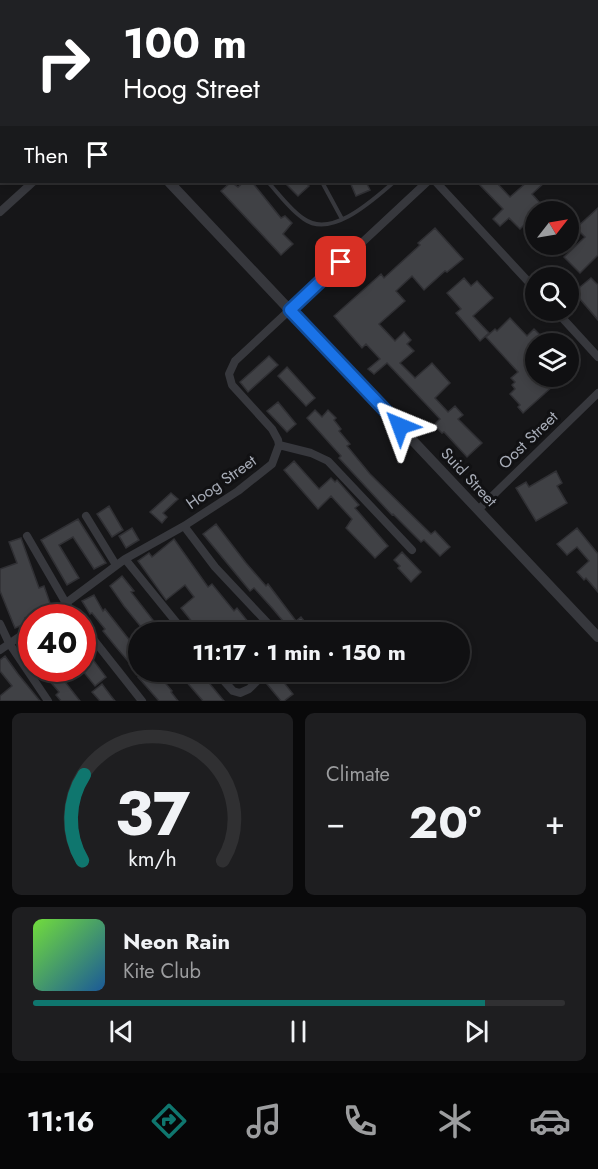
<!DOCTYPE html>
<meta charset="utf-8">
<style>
body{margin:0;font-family:Jost,sans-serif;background:#1e1e20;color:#f1f3f6;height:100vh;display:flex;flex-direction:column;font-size:22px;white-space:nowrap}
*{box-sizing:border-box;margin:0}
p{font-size:20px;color:#9c9d9f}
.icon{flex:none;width:33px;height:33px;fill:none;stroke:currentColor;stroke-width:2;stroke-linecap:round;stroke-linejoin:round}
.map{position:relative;height:701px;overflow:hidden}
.sheet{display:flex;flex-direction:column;gap:12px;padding:12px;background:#09090a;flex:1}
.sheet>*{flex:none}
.banner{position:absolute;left:0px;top:0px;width:598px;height:183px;box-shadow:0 3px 9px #0003,0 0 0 2px #303032;background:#202124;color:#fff;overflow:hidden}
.needle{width:39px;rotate:59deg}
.controls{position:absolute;left:525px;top:201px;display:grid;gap:12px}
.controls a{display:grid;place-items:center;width:54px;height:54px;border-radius:50%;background:#101012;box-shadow:0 3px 9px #0003,0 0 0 2px #303032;font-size:30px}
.speed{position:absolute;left:18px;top:604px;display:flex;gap:12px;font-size:30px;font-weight:700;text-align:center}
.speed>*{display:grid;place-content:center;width:78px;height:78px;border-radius:50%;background:#101012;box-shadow:0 3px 9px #0003,0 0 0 2px #303032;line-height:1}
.speed .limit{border:9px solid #d22;background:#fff;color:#111}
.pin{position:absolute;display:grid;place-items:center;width:51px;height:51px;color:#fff;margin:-26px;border-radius:12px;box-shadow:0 3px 9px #0006}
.me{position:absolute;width:66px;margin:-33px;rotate:316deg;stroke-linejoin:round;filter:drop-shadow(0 0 4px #0008)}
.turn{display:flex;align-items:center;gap:21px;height:126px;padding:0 24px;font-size:27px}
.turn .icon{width:78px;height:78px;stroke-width:2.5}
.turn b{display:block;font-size:42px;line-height:51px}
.then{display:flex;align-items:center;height:57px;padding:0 24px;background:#0003;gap:12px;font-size:22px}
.big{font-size:45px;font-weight:700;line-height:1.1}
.sheet .widget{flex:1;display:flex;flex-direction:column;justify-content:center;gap:9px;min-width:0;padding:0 21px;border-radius:9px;background:#1e1e20}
.sheet .dial{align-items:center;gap:0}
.dial svg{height:156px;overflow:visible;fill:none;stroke:#303032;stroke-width:7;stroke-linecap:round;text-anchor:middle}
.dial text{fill:#f1f3f6;stroke:none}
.song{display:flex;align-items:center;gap:18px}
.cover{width:72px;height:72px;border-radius:9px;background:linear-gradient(135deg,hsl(100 70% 55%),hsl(210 70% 35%))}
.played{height:6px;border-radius:3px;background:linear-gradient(90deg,#0f766e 85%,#303032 85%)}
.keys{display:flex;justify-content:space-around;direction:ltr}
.heat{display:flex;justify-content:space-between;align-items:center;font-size:33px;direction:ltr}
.sheet .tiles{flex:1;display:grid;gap:12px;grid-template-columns:1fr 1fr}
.widget:last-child{grid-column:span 2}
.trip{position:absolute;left:128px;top:622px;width:342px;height:60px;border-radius:30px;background:#101012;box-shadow:0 3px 9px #0003,0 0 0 2px #303032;font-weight:700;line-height:60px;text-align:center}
.menu{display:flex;height:96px;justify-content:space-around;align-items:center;background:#060607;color:#9c9d9f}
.menu .icon{width:42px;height:42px}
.menu .current{color:#0f766e}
.menu b{font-size:27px;color:#f1f3f6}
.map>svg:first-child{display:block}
</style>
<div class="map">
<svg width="598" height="701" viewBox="0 0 598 701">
<rect width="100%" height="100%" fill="#161618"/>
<path fill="#404145" stroke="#303034" stroke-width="1.5" d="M231 182 238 187 244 182H252L281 218 285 216 292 223 283 234 293 244 281 255 221 191Z
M284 182H305L309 186 298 196Z
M350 182H366L370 190 356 196Z
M477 182H496L510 197 527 182H545L532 194 548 212H536V231L527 222 520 229 509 218 500 226 493 219 503 209Z
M598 208V255L580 273 564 257 585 237 576 228Z
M435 228 463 259 447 272 445 271 424 290 412 276 396 291 405 301 379 324 395 341 404 332 411 340 407 344 414 351 400 363 415 378 432 363 450 383 435 398 448 412 455 406 463 415 458 419 482 443 467 457 444 432 442 433 434 425 440 419 387 363 374 374 368 369 380 359 366 344 362 348 334 316 381 274 384 278 420 245 418 243Z
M464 278 471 286 477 281 493 298 473 316 489 333 480 341 456 313 461 309 447 293Z
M591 278 598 285V320L574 292Z
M510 318 527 336 534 329 543 338 536 344V376H564L523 413 518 407 520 405 510 394 515 389 512 385 515 382 511 378 518 372 486 337 495 329 497 331Z
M269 356 278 365 248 392 240 382Z
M287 367 315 398 306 406 278 376Z
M278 402 296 424 287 432 267 411Z
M315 410 322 417 328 410 336 418 334 420 341 429 339 431 350 444 347 446 370 474 431 534 435 531 450 547 440 556 424 540 421 542 393 514 392 515 339 458 341 456 307 418Z
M294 461 319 489 331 478 335 482 337 480 359 505 355 508 388 546 375 558 346 528 352 519 331 496 318 509 284 470Z
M556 471 562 483 557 486 567 503 536 521 516 488 526 482 529 487Z
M171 493 178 499 163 513 167 517 162 523 150 512Z
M109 506 123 530 112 537 97 514Z
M78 519 106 563 94 569 73 537 59 545 79 578 67 585 41 540Z
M216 524 246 563 266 586 268 584 296 621 301 617 308 626 299 633H283L288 627 273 609 254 588 250 591 203 534Z
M132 528 139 540 126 548 119 536Z
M577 528 598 554V592L586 578 584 580 577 572 589 561 577 547 567 555 557 544Z
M21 538 39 588 44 586 51 606 25 618 27 623 15 628 0 591V569L17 563 9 542Z
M174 539 208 587 212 584 234 611 237 608 257 633H201L181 608 194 597 185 585 166 600 138 561 149 553 152 557Z
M402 552 421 572 411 582 398 568 400 566 394 560Z
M122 576 134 591 131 592 163 633H146L124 606 110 586Z
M94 595 103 611 105 609 138 651V673L116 647 103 631 105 629 92 613 90 614 82 601Z
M82 645 106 677 95 686 82 670Z
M5 656 18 674 40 701H0V696L12 686 0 671V660Z
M48 669H55L80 701H61L56 695 59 692 43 673Z
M144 672H156L172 691 171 692 178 701H159L138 677Z
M178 672H200L224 701H203Z
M278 675 293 694 284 701H281L267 684Z
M102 684 111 696 115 701H100L92 692Z"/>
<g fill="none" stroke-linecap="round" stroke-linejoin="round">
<path stroke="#37383d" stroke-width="4" d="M444 0 446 2
M256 2 257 0
M268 182C279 194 290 210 304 219 332 239 374 199 394 182
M322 182 342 219"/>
<path stroke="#37383d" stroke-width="8" d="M220 2 221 0
M597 19 598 18
M436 182 536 290
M0 212 33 182
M555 310 598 357
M279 445 311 453 328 461 412 550
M479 509 598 393
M86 516 116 565
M184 526 215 567 277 633
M27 536 67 605 77 618
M125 559 185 633
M46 618 125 559 184 526 238 491 272 464 279 445 278 440 272 429 232 385 229 374 235 361 427 182
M0 624 9 643 48 701
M82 625 142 701
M0 650 32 628
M216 672 233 691 240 693 249 689 266 672"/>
<path stroke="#37383d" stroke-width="10" d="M525 0 526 2
M0 1 2 3
M597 78 598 79
M169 182 598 637"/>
</g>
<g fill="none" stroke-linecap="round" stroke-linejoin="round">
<g stroke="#114b97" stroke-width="15">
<path id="route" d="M341 262 290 310 400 426"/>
</g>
<use href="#route" stroke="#1a73e8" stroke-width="10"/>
</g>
<g text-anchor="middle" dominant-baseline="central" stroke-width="6" stroke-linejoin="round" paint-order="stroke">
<g font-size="16" fill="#a8adb8" stroke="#111113">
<text transform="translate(528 440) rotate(-44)">Oost Street</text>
<text transform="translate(469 477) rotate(47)">Suid Street</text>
<text transform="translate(221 482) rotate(-35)">Hoog Street</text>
</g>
</g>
</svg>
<div class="controls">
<a><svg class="needle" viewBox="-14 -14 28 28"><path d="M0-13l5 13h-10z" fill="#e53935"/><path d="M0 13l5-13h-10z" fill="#9c9d9f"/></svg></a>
<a><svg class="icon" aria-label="search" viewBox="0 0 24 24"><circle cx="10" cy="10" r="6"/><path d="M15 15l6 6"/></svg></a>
<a><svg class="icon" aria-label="layers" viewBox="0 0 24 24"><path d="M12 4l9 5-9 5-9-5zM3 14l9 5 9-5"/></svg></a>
</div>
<div class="speed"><div class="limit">40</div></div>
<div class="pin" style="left:341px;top:262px;background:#d93025"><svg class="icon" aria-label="arrive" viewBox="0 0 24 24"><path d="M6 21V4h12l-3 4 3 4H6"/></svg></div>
<svg class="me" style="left:400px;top:426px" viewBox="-20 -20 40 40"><path d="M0-17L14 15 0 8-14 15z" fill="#1a73e8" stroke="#fff" stroke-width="4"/></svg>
<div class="trip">11:17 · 1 min · 150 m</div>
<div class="banner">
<div class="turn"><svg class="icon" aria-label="right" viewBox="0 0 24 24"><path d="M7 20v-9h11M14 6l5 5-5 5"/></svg><div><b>100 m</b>Hoog Street</div></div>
<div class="then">Then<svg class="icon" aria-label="arrive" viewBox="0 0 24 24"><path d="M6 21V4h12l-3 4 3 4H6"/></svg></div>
</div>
</div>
<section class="sheet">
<div class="tiles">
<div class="widget dial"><svg viewBox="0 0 100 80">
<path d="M14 69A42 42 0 1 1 86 69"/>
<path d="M14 69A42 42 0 0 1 15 25" stroke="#0f766e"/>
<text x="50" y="56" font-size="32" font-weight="700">37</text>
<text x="50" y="72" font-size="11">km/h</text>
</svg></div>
<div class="widget"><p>Climate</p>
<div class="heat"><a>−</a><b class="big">20°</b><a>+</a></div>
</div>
<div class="widget">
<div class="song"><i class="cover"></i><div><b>Neon Rain</b><p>Kite Club</p></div></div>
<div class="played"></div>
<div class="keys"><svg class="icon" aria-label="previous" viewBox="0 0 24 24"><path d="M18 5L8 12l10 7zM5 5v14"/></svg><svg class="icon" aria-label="pause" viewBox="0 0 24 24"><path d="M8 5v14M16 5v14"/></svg><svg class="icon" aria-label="next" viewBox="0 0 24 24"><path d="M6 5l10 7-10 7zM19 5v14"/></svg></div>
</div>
</div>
</section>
<nav class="menu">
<b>11:16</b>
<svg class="icon current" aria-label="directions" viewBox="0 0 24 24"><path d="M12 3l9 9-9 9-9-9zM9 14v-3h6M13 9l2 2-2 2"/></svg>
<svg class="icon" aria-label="music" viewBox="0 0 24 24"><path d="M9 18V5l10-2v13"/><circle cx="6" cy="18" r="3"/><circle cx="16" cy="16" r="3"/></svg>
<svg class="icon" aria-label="phone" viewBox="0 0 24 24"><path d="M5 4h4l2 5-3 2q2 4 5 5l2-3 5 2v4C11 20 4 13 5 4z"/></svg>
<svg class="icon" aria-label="climate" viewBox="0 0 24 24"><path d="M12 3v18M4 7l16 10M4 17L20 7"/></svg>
<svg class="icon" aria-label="car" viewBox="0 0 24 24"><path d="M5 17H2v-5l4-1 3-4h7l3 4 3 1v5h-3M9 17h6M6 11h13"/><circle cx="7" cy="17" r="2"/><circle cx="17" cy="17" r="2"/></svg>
</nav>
